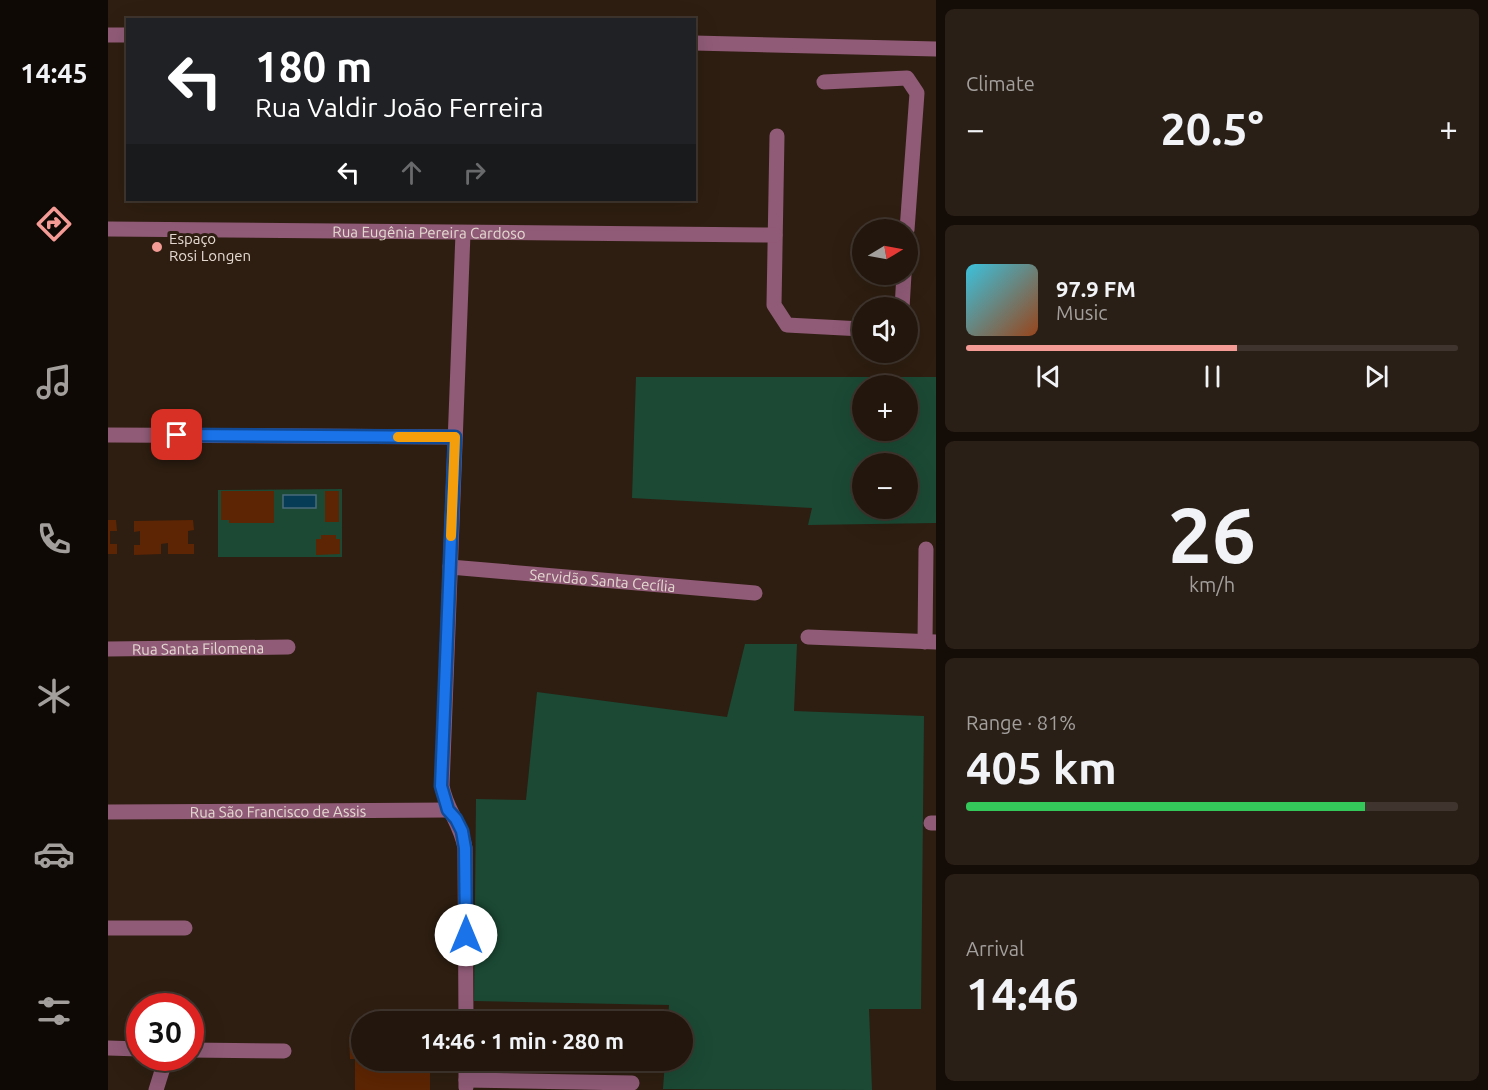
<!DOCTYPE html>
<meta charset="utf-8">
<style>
body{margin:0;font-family:Ubuntu,sans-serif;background:#2a1f16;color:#f1f3f6;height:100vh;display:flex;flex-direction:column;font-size:22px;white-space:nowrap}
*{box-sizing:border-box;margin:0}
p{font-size:20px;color:#a29f9d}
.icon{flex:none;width:33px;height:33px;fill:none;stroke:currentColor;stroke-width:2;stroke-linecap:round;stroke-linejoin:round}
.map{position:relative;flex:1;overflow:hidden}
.side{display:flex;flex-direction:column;gap:9px;padding:9px;background:#130c07;width:552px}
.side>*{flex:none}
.top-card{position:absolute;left:18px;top:18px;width:570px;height:183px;border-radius:0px;box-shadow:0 6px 24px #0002,0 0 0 2px #3f352e;background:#202124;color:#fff;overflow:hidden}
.needle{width:39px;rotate:80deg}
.tools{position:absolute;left:744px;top:219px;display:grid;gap:12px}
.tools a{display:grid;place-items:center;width:66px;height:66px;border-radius:50%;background:#22160d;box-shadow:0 6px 24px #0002,0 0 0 2px #3f352e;font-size:30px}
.speed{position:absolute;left:18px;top:993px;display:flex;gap:12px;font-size:30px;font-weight:700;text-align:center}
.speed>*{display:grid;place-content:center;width:78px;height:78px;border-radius:50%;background:#22160d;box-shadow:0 6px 24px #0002,0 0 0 2px #3f352e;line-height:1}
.speed .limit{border:9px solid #d22;background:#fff;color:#111}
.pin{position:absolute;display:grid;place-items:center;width:51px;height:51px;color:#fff;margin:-26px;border-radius:12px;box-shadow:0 3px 9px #0006}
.me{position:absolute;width:66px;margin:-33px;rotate:0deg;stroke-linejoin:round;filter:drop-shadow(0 0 4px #0008)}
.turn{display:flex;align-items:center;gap:21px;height:126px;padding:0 30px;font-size:27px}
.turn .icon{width:78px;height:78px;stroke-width:2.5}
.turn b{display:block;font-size:42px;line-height:51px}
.lanes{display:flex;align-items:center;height:57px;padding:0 30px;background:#0003;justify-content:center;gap:30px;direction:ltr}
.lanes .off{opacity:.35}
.big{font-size:45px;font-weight:700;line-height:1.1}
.side .tile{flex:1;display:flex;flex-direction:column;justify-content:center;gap:9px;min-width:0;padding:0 21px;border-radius:9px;background:#2a1f16}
.side .dial{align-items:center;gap:0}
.dial b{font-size:78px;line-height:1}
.song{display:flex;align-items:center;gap:18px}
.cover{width:72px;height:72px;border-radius:9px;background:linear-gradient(135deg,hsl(190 70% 55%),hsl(20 70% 35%))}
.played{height:6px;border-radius:3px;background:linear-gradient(90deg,#f59b96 55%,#3f352e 55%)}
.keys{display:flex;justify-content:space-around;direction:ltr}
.heat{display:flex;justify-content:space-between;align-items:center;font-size:33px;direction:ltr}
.charge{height:9px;border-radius:4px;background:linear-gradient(90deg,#34c759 81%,#3f352e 0)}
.trip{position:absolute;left:243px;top:1011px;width:342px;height:60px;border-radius:30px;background:#22160d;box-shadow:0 6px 24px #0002,0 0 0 2px #3f352e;font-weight:700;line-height:60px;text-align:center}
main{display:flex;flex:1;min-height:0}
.menu{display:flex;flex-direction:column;width:108px;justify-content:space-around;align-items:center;background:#0e0905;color:#a29f9d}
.menu .icon{width:42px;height:42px}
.menu .selected{color:#f59b96}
.menu b{font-size:27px;color:#f1f3f6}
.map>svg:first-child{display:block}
</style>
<main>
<nav class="menu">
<b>14:45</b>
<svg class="icon selected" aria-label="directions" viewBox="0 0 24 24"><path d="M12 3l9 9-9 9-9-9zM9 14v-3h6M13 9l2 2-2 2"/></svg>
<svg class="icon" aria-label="music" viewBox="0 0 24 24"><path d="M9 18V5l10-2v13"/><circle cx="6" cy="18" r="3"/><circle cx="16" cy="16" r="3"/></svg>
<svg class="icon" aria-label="phone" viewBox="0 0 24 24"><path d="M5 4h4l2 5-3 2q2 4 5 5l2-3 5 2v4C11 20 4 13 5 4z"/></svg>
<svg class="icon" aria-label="climate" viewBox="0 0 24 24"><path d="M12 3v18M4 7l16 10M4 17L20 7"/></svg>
<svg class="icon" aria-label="car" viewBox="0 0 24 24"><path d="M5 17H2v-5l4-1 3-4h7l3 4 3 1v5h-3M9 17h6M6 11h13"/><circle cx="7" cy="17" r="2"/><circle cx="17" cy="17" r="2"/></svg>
<svg class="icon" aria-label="filters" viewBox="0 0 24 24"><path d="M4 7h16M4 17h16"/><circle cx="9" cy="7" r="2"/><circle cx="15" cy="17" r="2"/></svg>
</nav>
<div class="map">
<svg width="828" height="1090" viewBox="0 0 828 1090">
<rect width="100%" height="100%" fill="#2e1e11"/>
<path fill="#1b4934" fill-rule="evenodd" d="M528 377H828V523L700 525 704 508 524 498ZM754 386H800V430H754ZM754 464H800V508H754Z
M234 489V557H110V490Z
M637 644H689L686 711 816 716 813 1009H761L764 1090 555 1089 557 1061 574 1060V1022L560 1021 561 1005 366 1001 368 799 418 800 429 692 619 717Z"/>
<path fill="#073c56" stroke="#496b7b" stroke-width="1.5" d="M175 495H208V508H175Z"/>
<path fill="#5d2503" d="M113 491H166V523H121V520H113Z
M217 491H231V522H217Z
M0 520H8L9 531H2V544H9V554H0Z
M85 520 86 530 80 531V544H86V554H60V543L53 544V554L26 555V545H32V531L26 532V521Z
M213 535H228V539H232V554L208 555V539H213Z
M254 1034V1060H322V1090H247V1059H242L241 1037Z"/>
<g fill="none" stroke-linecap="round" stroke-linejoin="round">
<g stroke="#905b77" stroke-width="15">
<path d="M0 35H20"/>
<path d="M586 43 828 49"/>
<path d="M716 82 799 78 809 93 799 230"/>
<path d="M669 136 666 305 679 325 754 329"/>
<path id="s1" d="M0 229 667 235"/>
<path d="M355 233 334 786C338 809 353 824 357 848L358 1022"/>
<path d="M794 308 796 274"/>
<path d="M0 435 347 437"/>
<path id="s2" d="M342 567 647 593"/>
<path d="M700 637 828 642"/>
<path d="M817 642 818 549"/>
<path id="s3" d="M0 649 180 647"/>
<path id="s4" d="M0 812 340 810"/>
<path d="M823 823H828"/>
<path d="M0 928H77"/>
<path d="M0 1048 32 1049"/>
<path d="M82 1050 176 1051"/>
<path d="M358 1060V1087"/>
<path d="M358 1080 524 1083"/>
<path d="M48 1090 58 1058"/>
</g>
</g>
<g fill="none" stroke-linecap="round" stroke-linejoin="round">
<g stroke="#114b97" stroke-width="15">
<path id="route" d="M69 435 347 437 333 786 340 810 348 819 354 831 357 848 358 935"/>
</g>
<use href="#route" stroke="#1a73e8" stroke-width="10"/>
<path stroke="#f59e0b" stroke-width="10" d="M290 437H347L343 536"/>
</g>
<circle fill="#f59b96" stroke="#2e1e11" stroke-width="2" cx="49" cy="247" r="6"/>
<g text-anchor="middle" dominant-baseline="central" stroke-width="6" stroke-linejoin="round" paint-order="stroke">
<g font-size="15" fill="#e4d9d0" stroke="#2e1e11">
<text stroke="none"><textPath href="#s1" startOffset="321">Rua Eugênia Pereira Cardoso</textPath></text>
<text stroke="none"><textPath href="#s2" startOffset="153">Servidão Santa Cecília</textPath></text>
<text stroke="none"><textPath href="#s3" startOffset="90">Rua Santa Filomena</textPath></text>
<text stroke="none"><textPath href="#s4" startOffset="170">Rua São Francisco de Assis</textPath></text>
</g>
<g font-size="15" fill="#e4d9d0" stroke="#2e1e11" text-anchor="start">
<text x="61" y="238">Espaço<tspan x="61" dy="17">Rosi Longen</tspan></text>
</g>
</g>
</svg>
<div class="tools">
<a><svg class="needle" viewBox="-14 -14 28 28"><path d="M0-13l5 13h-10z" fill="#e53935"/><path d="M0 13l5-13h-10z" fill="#a29f9d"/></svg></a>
<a><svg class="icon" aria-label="sound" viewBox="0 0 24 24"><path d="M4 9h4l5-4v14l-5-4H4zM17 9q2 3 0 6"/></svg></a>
<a>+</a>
<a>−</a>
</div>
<div class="speed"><div class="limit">30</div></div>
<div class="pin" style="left:69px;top:435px;background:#d93025"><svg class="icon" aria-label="arrive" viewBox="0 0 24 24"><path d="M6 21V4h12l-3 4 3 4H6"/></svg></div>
<svg class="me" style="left:358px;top:935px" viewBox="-20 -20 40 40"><circle r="19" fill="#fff"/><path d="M0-13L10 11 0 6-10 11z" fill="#1a73e8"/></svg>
<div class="trip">14:46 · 1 min · 280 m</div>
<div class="top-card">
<div class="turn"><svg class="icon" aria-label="left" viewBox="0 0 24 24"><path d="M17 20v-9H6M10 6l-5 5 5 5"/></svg><div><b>180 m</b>Rua Valdir João Ferreira</div></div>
<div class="lanes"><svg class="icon" aria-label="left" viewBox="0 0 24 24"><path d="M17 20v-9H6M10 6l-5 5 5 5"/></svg><svg class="icon off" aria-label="ahead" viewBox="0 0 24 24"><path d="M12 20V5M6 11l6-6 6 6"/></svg><svg class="icon off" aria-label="right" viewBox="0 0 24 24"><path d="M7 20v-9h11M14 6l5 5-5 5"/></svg></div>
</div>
</div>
<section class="side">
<div class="tile"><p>Climate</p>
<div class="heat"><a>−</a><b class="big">20.5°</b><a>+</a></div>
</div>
<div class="tile">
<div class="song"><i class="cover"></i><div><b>97.9 FM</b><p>Music</p></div></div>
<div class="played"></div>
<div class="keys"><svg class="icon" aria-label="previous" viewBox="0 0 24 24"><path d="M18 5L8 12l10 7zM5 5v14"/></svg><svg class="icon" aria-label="pause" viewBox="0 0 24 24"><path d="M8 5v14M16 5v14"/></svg><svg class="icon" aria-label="next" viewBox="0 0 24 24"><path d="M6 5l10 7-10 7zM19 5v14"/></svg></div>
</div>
<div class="tile dial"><b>26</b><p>km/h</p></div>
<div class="tile"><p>Range · 81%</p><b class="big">405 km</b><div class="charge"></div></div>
<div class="tile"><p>Arrival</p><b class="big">14:46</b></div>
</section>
</main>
